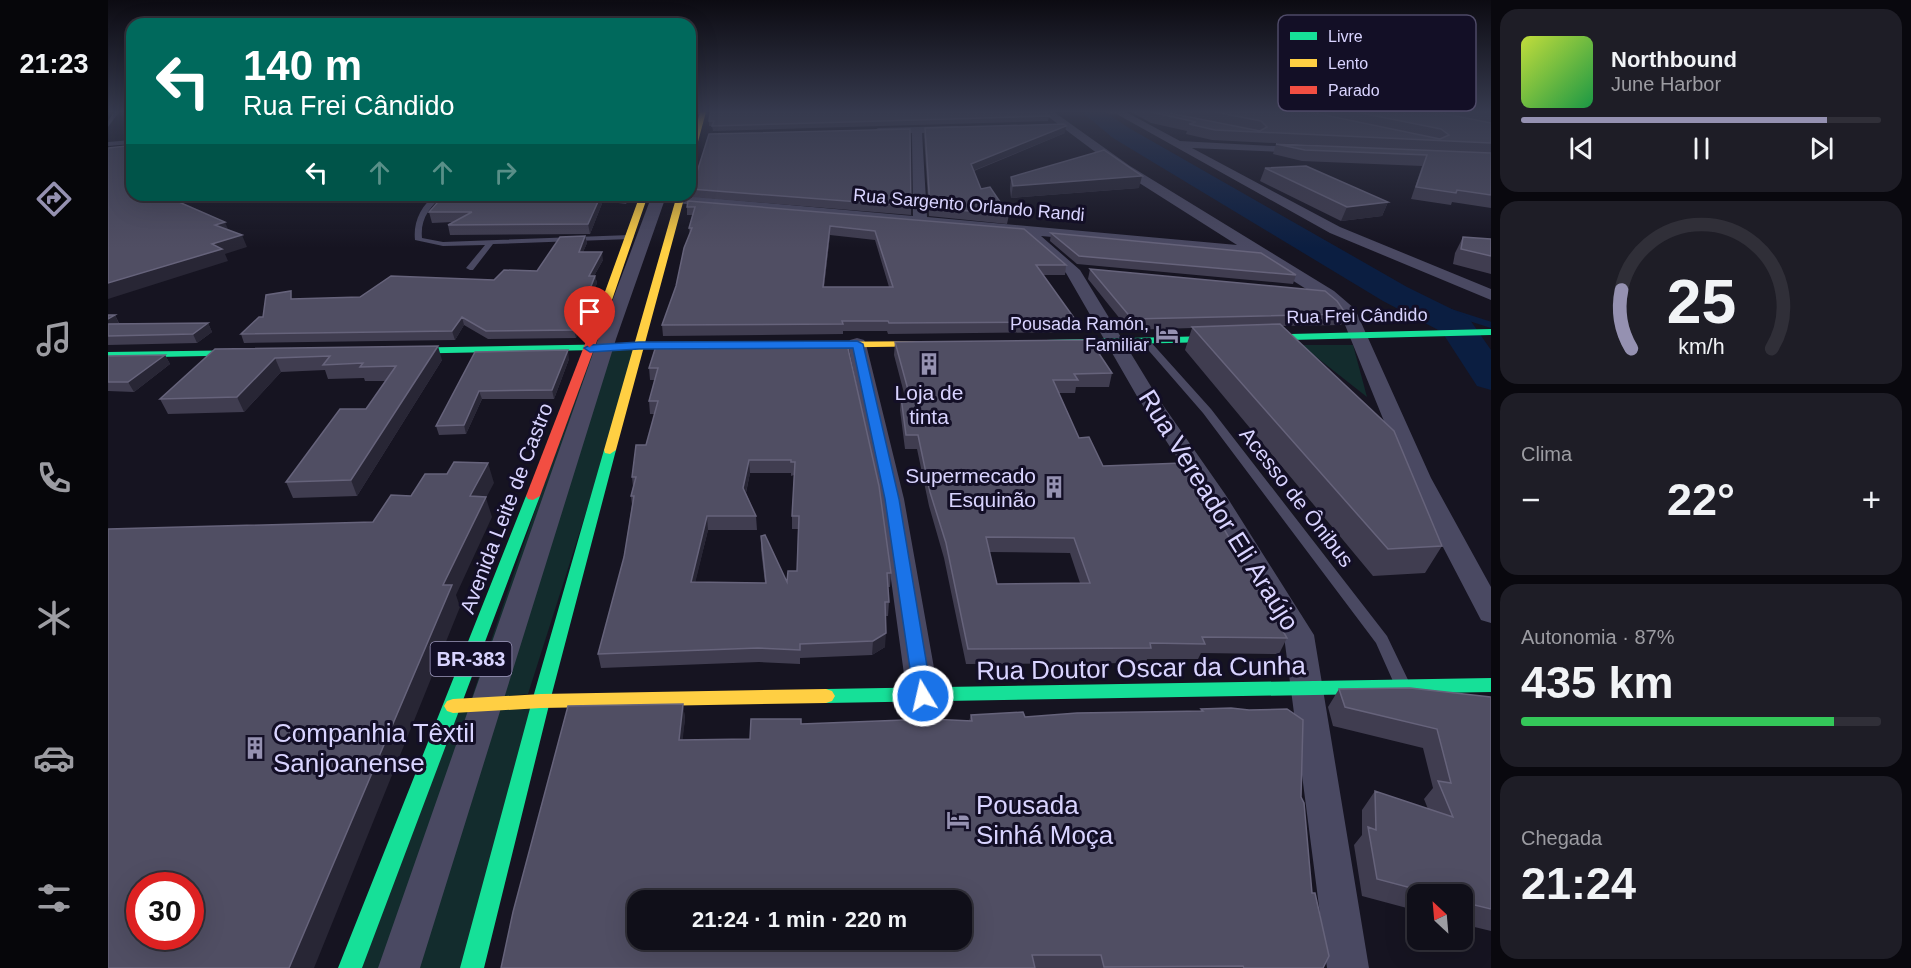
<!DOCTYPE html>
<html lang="pt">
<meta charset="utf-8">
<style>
body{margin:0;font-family:Helvetica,sans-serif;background:#1e1d26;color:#f1f3f6;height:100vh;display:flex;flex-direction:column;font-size:22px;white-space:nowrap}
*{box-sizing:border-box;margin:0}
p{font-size:20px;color:#9c9ca2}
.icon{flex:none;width:33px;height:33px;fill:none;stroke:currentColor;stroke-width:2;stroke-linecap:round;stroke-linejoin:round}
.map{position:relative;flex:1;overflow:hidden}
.panel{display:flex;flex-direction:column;gap:9px;padding:9px;background:#09080e;width:420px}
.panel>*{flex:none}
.top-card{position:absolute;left:18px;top:18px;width:570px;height:183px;border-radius:18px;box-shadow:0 6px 24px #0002,0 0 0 2px #302f38;background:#00695c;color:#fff;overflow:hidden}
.needle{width:39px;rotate:334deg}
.buttons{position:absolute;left:1299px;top:884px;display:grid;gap:12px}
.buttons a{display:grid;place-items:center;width:66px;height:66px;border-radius:12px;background:#100f19;box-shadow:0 6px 24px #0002,0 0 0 2px #302f38;font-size:30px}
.speed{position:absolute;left:18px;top:872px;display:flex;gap:12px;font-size:30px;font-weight:700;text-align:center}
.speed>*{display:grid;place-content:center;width:78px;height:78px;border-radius:50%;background:#100f19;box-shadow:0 6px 24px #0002,0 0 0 2px #302f38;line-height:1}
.speed .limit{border:9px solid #d22;background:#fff;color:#111}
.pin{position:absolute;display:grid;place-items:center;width:51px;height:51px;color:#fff;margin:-62px -26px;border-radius:50% 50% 50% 0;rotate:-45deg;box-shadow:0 0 6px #0007}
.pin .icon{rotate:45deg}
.me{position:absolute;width:66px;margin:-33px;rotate:351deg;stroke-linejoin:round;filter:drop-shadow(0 0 4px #0008)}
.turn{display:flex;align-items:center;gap:21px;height:126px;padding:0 18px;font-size:27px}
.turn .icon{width:78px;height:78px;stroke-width:2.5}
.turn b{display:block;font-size:42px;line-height:51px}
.lanes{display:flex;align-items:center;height:57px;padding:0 18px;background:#0003;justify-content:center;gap:30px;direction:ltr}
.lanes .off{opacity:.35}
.big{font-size:45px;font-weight:700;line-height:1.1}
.panel .widget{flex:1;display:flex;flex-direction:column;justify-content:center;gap:9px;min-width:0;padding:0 21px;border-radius:18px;background:#1e1d26}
.panel .dial{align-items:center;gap:0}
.dial svg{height:156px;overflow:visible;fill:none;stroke:#302f38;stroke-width:7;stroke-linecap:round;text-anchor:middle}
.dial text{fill:#f1f3f6;stroke:none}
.song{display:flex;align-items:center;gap:18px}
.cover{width:72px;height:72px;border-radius:9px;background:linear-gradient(135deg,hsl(70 70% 55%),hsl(140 70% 35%))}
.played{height:6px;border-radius:3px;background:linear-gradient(90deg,#9591b1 85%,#302f38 85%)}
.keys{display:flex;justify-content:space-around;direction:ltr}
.heat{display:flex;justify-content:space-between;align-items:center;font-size:33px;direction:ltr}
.charge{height:9px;border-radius:4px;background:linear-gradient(90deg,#34c759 87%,#302f38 0)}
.trip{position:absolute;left:519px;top:890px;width:345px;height:60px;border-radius:18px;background:#100f19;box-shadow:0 6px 24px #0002,0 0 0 2px #302f38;font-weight:700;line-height:60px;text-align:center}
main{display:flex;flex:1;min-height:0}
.menu{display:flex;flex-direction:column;width:108px;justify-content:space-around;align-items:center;background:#06060a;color:#9c9ca2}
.menu .icon{width:42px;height:42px}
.menu .on{color:#9591b1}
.menu b{font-size:27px;color:#f1f3f6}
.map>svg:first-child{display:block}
</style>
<main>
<nav class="menu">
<b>21:23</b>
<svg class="icon on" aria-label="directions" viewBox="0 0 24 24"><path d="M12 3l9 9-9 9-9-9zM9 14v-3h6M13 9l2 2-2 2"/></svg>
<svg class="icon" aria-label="music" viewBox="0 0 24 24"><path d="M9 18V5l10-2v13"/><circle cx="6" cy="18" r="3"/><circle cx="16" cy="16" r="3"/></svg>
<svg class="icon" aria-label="phone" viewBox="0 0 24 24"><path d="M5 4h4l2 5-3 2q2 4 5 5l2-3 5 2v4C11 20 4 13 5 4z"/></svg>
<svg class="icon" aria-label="climate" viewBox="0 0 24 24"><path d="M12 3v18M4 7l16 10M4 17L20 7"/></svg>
<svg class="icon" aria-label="car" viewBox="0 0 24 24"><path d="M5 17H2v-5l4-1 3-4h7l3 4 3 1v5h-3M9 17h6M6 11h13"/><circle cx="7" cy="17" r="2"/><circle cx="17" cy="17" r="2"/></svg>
<svg class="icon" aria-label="filters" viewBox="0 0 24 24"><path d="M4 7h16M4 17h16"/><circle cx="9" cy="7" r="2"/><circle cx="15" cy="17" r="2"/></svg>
</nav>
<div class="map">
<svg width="1383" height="968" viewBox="0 0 1383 968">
<rect width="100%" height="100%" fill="#161421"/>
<path fill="#132c2d" d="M1193 345H1245L1259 397Z
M531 346 420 694 363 700 482 348Z
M433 701 358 968H242L345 706Z"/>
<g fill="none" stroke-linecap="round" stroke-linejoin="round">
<path stroke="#0b1e41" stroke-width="6" d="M1287 294 1383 325"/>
<path fill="#0b1e41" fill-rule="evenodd" d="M974 112H997L1021 128 1299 287 1360 317 1383 350V390L1369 386 1334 332 1275 301 1005 138Z"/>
<path fill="#4a4962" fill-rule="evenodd" d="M6 112H11L0 127V121Z
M24 140V144L0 146V142Z
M328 195H336C322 206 312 219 314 238L335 242 522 235 526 237 522 239 385 244 365 270H362L358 268 377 245 335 246 307 240C305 222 313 205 328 195Z
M1038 339 1041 340 1103 409 1279 636 1302 684 1300 688 1294 690 1288 688 1268 643 1095 413 1035 344 1033 342Z"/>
<path fill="#4a4962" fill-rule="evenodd" d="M582 112H588L582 117Z
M934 112H946L1022 166 1226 291 1247 309 1323 478 1383 587V623L1373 620 1299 478 1233 315 1214 299 1144 255 933 236 972 270 1050 398 1117 494 1206 635 1261 968H1219L1176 636 1093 494 1030 398 958 273 914 235 556 202 508 339 312 968H270L490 339 544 195H570L805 216 804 133 770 134 765 131 770 128 849 126 853 127V131L814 133 819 217 1129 245 1014 172Z
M1005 112H1018L1072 141 1202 148 1204 150 1198 153 1084 148 1232 227 1383 289V300L1222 233Z
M290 195H308L294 203H284L282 200Z
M749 338 756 340 758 344 796 499 831 696 826 705 815 709 804 705 799 696 772 499 740 344 742 340Z"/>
<path fill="#16e098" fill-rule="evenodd" d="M1383 329V335L938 346 933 343 938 340Z
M634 342 638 343V347L287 354 282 351 287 348Z
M148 350 152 351V355L0 358V352Z
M502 446 508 450 442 701 376 968H352L424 701 496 450Z
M425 492 432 496 254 968H230L418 496Z
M1383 678V692L718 703 712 701 709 696 712 691 718 689Z"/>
<path fill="#ffcf43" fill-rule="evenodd" d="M592 112H598L585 160 582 162V148Z
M532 195H540L504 300 496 302 494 300Z
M569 195H577L508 450 502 454 497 453 496 450Z
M832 341 837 344 836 346 695 348 690 345 695 342Z
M718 689 724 691 727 696 724 701 718 703 433 708 345 713 339 711 336 706 339 701 345 699 433 694Z"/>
<path fill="#f24e42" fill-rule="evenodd" d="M499 297 504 300 432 496 425 500 420 499 418 496 494 300Z"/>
</g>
<path fill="#403d50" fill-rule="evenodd" d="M996 112H1007L1006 115Z
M1023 112H1383V208L1344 202 1343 205 1303 199 1314 166 1194 161 1165 154 1168 144 1229 146 1104 140 1078 134 1079 131 1043 123Z
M941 116 940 121 605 131 604 126H601V121Z
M817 128 957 133 866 171 873 189 901 215 899 224 821 216 816 135Z
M1157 168 1280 202 1274 216 1233 221 1152 181Z
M589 172 803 206V215L584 197V194L582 193V177Z
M903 177 1031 188 903 198 902 189Z
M243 195H287L279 202Z
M336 195H523L518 204 495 201 482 234 342 235 340 225 345 222 324 223 321 212Z
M579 207 916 229 958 265 957 275H935L969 322 967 332 780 334 779 331H735V334L555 336 554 325 568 286 582 234 581 228 585 215H579ZM722 235 767 240 781 287H716Z
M943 233 1188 275 1185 284 969 264 942 241Z
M477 236 479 243 475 252 495 260 486 276H487L489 283 468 338 380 339 356 325 347 340 136 343 133 334 155 317 186 299 252 297 386 280 429 271Z
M1355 237 1383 239V274L1345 264 1347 253Z
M982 269 1238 314 1233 325 1174 326 1334 546 1317 573 1265 576 1077 350 1084 328 1021 330 980 279Z
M0 315H7L11 323H100L104 332 89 343 0 345Z
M787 342 1004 373 1001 387H968L967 393H951L971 438 995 466 1179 638 1171 654 1093 653 1090 659H1039L1038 663 858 664 836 558 821 506 809 449H797L792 410 793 397H797L786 355ZM881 552 962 553 972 583 889 584Z
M739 344 783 573 782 587H780L781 602 780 616H777V647L764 655 692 658V664L651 662 493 668 490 654 516 557 524 505 523 496 525 487 524 477 538 445 547 414H542L541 401 547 380H542L541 368ZM642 473H683V476L686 475 684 516V529H690L689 571 679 582 653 536V550L657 583 587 582 600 530H649L648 516 638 493Z
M107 349 334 360 249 496 185 498 178 482 258 409 278 381H257L256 378 220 379 217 370 173 372 136 412 60 414 52 399Z
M367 352 461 359 446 399H374L358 434 331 435 328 426Z
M57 355 62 364 26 392 0 391V356Z
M1231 689 1383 697V931L1354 924V894H1310V911L1254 896 1246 845 1254 835V810L1267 791 1320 809 1316 799 1325 788 1315 748 1225 726 1220 707Z
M575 704 577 719 574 740 642 739 693 724 861 721 863 715 917 717 1092 712 1093 709 1193 797 1204 893 1215 968H393Z"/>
<path fill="#282635" d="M958 126 957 133 862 172 863 164Z
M1034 176 1031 188 903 198 905 186Z
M54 195H84L87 200 59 206Z
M277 195H287L279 202Z
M493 195H495V201L482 234 480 224Z
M517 195H523L518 204Z
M1280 202 1274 216 1233 221 1239 207Z
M117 222 122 234 107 225Z
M722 226V235L715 297V287Z
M134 235 139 247 117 254 120 261 0 299V283L104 244Z
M477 236 479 243 472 259 471 252Z
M494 252 495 260 482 283 481 276Z
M487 276 489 283 468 338 466 330Z
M7 315 11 324 0 331V319Z
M354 317 356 325 347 340 344 331Z
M100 323 104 332 89 343 85 334Z
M330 346 334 360 249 496 243 480Z
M460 350 461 359 446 399 444 390Z
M57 355 62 364 26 392 20 382Z
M167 358 173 372 136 412 129 397Z
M371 391 374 399 358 434 356 425Z
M641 460 642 473 636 501 635 488Z
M380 463 386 483 378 498 384 517 348 595 352 607 206 968H181L335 585 362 496Z
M599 516 600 530 584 596 583 582Z
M778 633 777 647 764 655 765 641Z
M575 704 577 719 573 755 571 740Z"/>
<path fill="#504e63" stroke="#66637b" stroke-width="1.5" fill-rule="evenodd" d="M602 112H936L941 116 604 126 606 121H601Z
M1043 112H1056L1152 131 1159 127 1153 121 1108 112H1202L1332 139 1341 135 1333 129 1248 112H1328L1383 123V143L1107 130 1081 124 1088 122Z
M956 124 958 126 863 164 873 189 882 187 901 215 822 207 817 128Z
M802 129 803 206 583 189V186H582V177L585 172H589L601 134Z
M1168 144 1383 153V195L1349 190 1348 193 1308 187 1319 155 1197 150Z
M18 146 20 153H24V195H55L117 222 107 225 134 235 104 244 114 249 0 283V148Z
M996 150 1034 176 905 186 903 177Z
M1198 166 1280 202 1239 207 1157 168Z
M336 195H493L480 224 340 225 364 212H321Z
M580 201 916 229 958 265H928L969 322 781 323 780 321H734L735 324 554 325 568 286 576 248 584 228H581L587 207H579ZM722 226 767 231 785 287H715Z
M943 233 1153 253 1188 275 971 256Z
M477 236 471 252H494L481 276H487L466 330 378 331 354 317 344 331 133 334 151 317H155L158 295 183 291V299L252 297 283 276 386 280 396 270 429 271 452 237Z
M1355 237 1383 239V256L1353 249Z
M982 269 1217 291 1229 301 1238 314 1024 319Z
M0 315H7L0 319Z
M100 323 85 334 0 336V324Z
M1172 324 1286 431 1334 546 1280 549 1084 327Z
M982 340 1004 373 966 374 970 380H945L971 438 981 437 995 466 1074 463 1105 510 1179 638 1094 637 1097 644 1042 643 1043 648 860 649 838 543 822 492 810 435H798L793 397H802L787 342ZM878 537 966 538 982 583 889 584Z
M739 344 771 486 783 573H779L781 602H777L778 633 765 641 692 644V650L650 648 490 654 516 557 526 496H523L528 477H524L528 445H538L550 401H541L550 368H541L548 346ZM641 460H683V462H687L684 516H691L689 571H680L679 582 657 535 653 536 658 583 583 582 599 516H648L635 488Z
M330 346 243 480 178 482 232 409H258L288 366 252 367 255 363 215 365 222 356 167 358 129 397 52 399 107 349Z
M460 350 444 390 371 391 356 425 328 426 367 352Z
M57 355 20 382H0V356Z
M346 462 380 463 362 496 378 497 335 585H344L181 968H0V529L265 522 283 495 303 496 317 474H339ZM32 885H82V936H32Z
M1302 688 1383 697V909L1354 902V894H1326L1269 879 1260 827 1268 830 1267 791 1345 817 1330 781 1343 783 1329 729 1237 707 1231 689Z
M575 704 571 740 642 739 643 719H693V724L822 719 864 721 863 715 915 712 917 717 969 713 1095 711 1093 709 1123 708 1141 710 1179 709 1195 720 1193 797 1196 803 1204 893H1207L1221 956 1215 968H1136L1135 966 996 967 993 955H924L927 968H393L405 912 460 706ZM530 900H854V939H530Z"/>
<linearGradient id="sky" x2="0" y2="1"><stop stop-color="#0c0b12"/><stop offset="0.45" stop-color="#363a4e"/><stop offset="1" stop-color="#363a4e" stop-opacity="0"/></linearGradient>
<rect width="1383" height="248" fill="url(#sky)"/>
<path fill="#1a73e8" stroke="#114b97" stroke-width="1.5" d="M749 341 755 344 791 499 824 696 822 701 815 703 809 701 806 696 777 499 745 348 531 349 482 352 476 348 482 345 531 342Z"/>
<defs>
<g id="hotel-bare" transform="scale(1.8)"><path d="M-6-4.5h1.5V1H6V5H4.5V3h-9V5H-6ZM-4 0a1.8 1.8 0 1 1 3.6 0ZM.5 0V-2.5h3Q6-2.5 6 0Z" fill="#9591b1" stroke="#130f26" stroke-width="2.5" paint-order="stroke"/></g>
<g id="building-bare" transform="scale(1.8)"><path d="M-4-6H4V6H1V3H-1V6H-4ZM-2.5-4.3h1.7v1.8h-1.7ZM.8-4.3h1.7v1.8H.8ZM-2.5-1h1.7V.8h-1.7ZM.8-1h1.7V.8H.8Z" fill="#9591b1" stroke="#130f26" stroke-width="2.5" paint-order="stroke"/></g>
</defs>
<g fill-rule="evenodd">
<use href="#hotel-bare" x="1059" y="334"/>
<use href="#building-bare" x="821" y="364"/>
<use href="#building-bare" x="946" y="487"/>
<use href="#building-bare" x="147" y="748"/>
<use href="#hotel-bare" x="850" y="820"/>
</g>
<g text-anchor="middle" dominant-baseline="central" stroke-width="6" stroke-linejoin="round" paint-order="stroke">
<g font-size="18" fill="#d9d4ff" stroke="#130f26">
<text transform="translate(861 205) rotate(5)">Rua Sargento Orlando Randi</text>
<text transform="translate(1249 316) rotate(-1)">Rua Frei Cândido</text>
</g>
<g font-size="18" fill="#d9d4ff" stroke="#130f26" text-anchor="end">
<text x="1041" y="324">Pousada Ramón,<tspan x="1041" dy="21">Familiar</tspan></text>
</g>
<rect fill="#130f26" stroke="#9e99be" stroke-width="1.5" x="322.5" y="642" width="81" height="34" rx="4.5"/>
<g font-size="20" font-weight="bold" fill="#d9d4ff">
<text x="363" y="659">BR-383</text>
</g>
<g font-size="21" fill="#d9d4ff" stroke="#130f26">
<text x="821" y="392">Loja de<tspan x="821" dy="24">tinta</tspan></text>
<text x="928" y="475" text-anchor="end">Supermecado<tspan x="928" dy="24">Esquinão</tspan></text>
</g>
<g font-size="21" fill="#d9d4ff" stroke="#130f26">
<text transform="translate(1189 497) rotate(52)">Acesso de Ônibus</text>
<text transform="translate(398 508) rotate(-69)">Avenida Leite de Castro</text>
</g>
<g font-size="26" fill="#d9d4ff" stroke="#130f26">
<text transform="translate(1111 510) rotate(58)">Rua Vereador Eli Araújo</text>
<text transform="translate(1033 668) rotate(-1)">Rua Doutor Oscar da Cunha</text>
</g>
<g font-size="26" fill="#d9d4ff" stroke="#130f26" text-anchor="start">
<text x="165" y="733">Companhia Têxtil<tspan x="165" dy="30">Sanjoanense</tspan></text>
<text x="868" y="805">Pousada<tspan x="868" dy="30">Sinhá Moça</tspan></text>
</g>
</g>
<rect x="1170" y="15" width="198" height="96" rx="9" fill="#130f26" stroke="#4e4a67" stroke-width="1.5"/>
<rect x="1182" y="32" width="27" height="8" fill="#16e098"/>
<rect x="1182" y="59" width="27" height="8" fill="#ffcf43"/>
<rect x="1182" y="86" width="27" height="8" fill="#f24e42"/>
<g font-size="16" fill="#d9d4ff">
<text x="1220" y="42">Livre</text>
<text x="1220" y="69">Lento</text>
<text x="1220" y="96">Parado</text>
</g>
</svg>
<div class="buttons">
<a><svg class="needle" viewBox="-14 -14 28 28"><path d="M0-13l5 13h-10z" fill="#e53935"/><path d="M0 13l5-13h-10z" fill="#9c9ca2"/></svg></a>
</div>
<div class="speed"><div class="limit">30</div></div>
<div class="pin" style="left:482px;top:348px;background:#d93025"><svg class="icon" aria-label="arrive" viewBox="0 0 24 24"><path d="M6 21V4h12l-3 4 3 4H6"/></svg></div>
<svg class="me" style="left:815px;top:696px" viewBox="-20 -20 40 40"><circle r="17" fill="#1a73e8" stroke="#fff" stroke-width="3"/><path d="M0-11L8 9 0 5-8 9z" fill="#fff"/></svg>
<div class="trip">21:24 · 1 min · 220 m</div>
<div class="top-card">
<div class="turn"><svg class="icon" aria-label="left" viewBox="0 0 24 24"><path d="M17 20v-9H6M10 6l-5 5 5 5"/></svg><div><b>140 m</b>Rua Frei Cândido</div></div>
<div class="lanes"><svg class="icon" aria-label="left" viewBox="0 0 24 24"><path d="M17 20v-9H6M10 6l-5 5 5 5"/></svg><svg class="icon off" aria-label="ahead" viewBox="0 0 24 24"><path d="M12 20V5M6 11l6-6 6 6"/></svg><svg class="icon off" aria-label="ahead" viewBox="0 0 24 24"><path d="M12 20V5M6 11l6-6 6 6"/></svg><svg class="icon off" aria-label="right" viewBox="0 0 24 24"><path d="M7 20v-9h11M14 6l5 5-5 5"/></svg></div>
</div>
</div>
<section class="panel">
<div class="widget">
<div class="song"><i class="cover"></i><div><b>Northbound</b><p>June Harbor</p></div></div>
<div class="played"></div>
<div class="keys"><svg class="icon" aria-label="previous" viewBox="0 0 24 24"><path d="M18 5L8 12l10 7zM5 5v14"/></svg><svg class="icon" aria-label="pause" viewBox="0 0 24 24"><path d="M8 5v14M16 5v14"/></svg><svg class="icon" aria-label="next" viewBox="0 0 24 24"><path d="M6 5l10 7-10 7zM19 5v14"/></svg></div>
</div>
<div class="widget dial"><svg viewBox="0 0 100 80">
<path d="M14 69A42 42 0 1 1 86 69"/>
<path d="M14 69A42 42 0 0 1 9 39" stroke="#9591b1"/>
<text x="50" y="56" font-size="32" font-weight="700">25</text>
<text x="50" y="72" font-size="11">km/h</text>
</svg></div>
<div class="widget"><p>Clima</p>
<div class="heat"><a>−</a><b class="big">22°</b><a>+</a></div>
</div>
<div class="widget"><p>Autonomia · 87%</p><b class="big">435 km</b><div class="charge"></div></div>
<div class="widget"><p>Chegada</p><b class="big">21:24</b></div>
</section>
</main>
